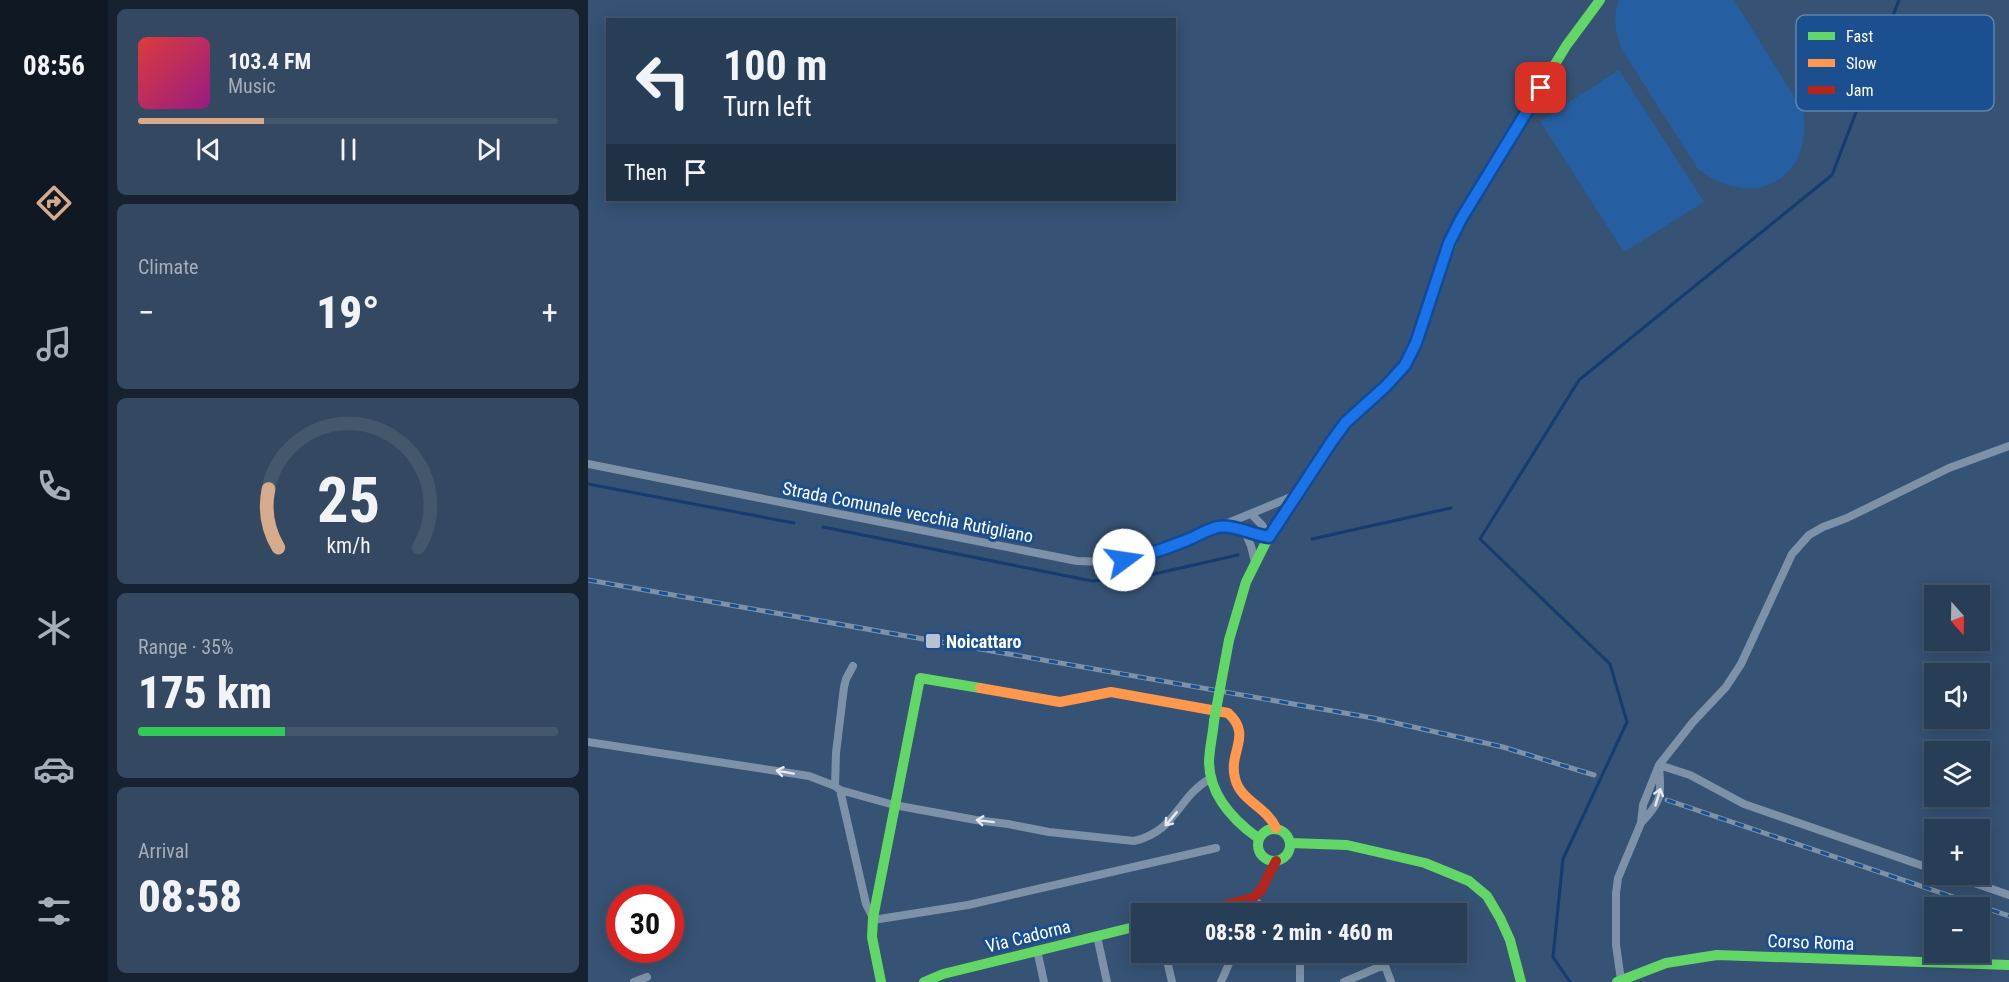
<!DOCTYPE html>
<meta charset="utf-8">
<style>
body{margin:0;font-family:"Roboto Condensed",sans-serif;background:#344961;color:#f1f3f6;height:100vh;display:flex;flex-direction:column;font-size:22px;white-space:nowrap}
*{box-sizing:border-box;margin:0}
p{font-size:20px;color:#a5aeba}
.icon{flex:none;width:33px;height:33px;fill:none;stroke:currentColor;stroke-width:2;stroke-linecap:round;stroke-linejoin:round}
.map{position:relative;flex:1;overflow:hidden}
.details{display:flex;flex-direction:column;gap:9px;padding:9px;background:#162230;width:480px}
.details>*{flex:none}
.guide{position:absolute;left:18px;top:18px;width:570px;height:183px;border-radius:0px;box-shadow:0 3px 15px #0003,0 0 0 2px #44576d;background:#283e57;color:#f1f3f6;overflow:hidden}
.needle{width:39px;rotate:160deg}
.controls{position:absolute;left:1336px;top:585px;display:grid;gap:12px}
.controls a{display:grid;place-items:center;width:66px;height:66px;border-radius:0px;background:#283e57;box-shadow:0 3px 15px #0003,0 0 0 2px #44576d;font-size:30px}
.speed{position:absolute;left:18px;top:885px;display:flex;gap:12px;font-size:30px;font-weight:700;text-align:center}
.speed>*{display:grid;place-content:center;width:78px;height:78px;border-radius:50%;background:#283e57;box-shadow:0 3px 15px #0003,0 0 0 2px #44576d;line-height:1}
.speed .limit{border:9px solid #d22;background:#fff;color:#111}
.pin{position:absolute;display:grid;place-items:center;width:51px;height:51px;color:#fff;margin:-26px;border-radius:12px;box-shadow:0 3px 9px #0006}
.me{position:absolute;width:66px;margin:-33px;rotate:76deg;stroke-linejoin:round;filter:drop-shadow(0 0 4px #0008)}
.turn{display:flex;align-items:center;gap:21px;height:126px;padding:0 18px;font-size:27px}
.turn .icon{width:78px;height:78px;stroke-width:2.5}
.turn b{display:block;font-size:42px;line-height:51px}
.then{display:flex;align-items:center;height:57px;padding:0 18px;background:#0003;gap:12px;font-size:22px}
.big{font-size:45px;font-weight:800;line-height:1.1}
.details .card{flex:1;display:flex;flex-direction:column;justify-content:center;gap:9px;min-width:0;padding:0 21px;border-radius:9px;background:#344961}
.details .dial{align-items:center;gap:0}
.dial svg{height:156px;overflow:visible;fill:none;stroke:#44576d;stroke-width:7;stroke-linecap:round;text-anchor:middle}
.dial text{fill:#f1f3f6;stroke:none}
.song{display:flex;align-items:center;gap:18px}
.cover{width:72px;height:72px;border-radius:9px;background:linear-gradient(135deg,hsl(0 70% 55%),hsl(310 70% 35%))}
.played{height:6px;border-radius:3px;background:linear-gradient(90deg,#d6ab8b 30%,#44576d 30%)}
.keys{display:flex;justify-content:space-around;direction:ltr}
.heat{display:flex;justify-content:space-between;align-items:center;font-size:33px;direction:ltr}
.charge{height:9px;border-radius:4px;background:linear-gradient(90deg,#34c759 35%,#44576d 0)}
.trip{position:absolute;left:543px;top:903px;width:336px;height:60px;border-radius:0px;background:#283e57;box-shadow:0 3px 15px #0003,0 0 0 2px #44576d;font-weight:800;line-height:60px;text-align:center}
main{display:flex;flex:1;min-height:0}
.tab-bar{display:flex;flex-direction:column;width:108px;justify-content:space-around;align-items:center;background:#101923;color:#a5aeba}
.tab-bar .icon{width:42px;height:42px}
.tab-bar .selected{color:#d6ab8b}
.tab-bar b{font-size:27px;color:#f1f3f6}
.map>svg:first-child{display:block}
</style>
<main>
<nav class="tab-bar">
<b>08:56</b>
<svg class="icon selected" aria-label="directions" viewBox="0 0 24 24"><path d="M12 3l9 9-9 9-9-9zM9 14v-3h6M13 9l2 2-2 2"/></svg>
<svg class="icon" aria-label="music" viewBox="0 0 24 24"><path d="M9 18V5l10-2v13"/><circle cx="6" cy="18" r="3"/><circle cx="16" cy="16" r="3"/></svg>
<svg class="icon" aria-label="phone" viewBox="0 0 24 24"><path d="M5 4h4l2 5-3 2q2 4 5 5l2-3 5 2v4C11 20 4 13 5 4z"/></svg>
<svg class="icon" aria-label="climate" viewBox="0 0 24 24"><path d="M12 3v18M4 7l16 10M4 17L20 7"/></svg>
<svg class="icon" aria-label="car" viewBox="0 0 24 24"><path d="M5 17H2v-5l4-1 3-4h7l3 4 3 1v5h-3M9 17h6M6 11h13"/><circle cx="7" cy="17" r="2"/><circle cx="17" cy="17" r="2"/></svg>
<svg class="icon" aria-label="filters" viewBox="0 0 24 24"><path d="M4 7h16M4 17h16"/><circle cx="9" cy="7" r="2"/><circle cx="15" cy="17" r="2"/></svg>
</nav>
<section class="details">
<div class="card">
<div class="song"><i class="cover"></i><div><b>103.4 FM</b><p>Music</p></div></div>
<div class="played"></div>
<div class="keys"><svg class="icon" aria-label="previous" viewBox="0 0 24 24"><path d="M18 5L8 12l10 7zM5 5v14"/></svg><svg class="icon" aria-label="pause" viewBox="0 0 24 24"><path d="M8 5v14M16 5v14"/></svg><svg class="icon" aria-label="next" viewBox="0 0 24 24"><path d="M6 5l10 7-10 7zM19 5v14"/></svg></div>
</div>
<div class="card"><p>Climate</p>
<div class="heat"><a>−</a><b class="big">19°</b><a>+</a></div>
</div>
<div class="card dial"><svg viewBox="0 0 100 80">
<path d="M14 69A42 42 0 1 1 86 69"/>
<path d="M14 69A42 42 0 0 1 9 39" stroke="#d6ab8b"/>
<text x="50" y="56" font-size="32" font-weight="700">25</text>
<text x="50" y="72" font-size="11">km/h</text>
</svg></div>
<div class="card"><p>Range · 35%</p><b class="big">175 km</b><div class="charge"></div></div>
<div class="card"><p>Arrival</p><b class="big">08:58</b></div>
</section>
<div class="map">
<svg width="1421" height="982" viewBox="0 0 1421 982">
<rect width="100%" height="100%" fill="#365274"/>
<path fill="#265fa1" d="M1031 0H1146L1215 111C1226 181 1163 211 1110 169L1034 50C1028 33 1024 17 1031 0Z
M1031 70 1116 202 1036 252 952 121Z"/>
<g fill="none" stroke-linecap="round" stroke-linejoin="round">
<path stroke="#153c6e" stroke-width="3" d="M0 484 206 523
M235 527 504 581 548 578 650 555
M724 539 863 508
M982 982 965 957 975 859 1039 722 1022 664 892 539 991 380 1244 175 1311 0"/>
<path stroke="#7d92a8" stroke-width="8" d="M0 464 489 561 520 562 551 557 591 543 708 495
M663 514 674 525 681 537
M633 527C650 528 664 535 681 537
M657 532 663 546 667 562
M0 742 221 776 247 786 252 790 306 805 388 820 420 824 461 832 546 841C589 831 589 797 623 778
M1071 765 1102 775 1156 804 1347 870
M247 786 248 753 256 687 258 679 265 666
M252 790 278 904 285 918
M1053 823C1073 802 1074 796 1071 768
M1360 874 1421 895
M665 898 673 907 688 914
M663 914 665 898
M285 920 380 905 628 848
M509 936 519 982
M449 950 456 982
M577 952 584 982
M792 952 803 982
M1033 980 1028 945V893L1030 878 1053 823 1055 805 1071 765 1105 722 1138 687 1153 664 1204 554 1221 535 1235 527 1259 518 1361 468 1421 446
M46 982 59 977
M633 982 646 952
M712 982V952
M756 982 796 965"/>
<path stroke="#63d668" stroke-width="10" d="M641 640 658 582 677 544 756 425 804 380 817 363 834 329 859 255 873 219 978 46 1012 0
M626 721C625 735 621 749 621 763 622 795 645 820 670 838
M670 845a16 16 0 1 1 32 0a16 16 0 1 1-32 0Z
M702 843 759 845 837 863 881 881 899 896 912 918 922 940 933 982
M293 982 284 937 285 918 332 678 392 688
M336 982 355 974 554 925
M1029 982 1078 963 1129 955 1421 965"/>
<path stroke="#ff974d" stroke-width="10" d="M392 688 472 702 523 692 640 713C665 735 640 752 647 778 652 801 679 807 688 828"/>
<path stroke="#b3261e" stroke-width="10" d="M600 914 665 898 673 890 688 861"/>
<g stroke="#7e92a7" stroke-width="5">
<path id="rail" d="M0 580 785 718 915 747 1006 775
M1079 800 1421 916"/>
</g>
<use href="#rail" stroke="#1b4f8f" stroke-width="3" stroke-dasharray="9" stroke-linecap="butt"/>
<path stroke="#63d668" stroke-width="10" d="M626 721 641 640"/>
</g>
<defs><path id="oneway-shaft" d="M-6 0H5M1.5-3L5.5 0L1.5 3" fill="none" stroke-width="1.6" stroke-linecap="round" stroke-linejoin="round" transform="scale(1.5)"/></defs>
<g stroke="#e5e9ee">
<use href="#oneway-shaft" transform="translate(197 772) rotate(-170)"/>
<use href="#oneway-shaft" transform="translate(1070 797) rotate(-73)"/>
<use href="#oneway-shaft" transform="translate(583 819) rotate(130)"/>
<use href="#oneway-shaft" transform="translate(397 821) rotate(-173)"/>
</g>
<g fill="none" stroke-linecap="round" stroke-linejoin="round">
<g stroke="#114b97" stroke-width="15">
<path id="route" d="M536 560C558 556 579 548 599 540 609 536 620 529 630 527 644 524 666 535 681 537L744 441 758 422 798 386 817 365 828 343 861 243 873 219 953 88"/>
</g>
<use href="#route" stroke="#1a73e8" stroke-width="10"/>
</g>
<rect fill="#b9c2ce" stroke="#1b4f8f" stroke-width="2" x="337" y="633" width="16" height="16" rx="3"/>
<g text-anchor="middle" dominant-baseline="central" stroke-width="6" stroke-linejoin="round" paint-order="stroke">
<g font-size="18" fill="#fff" stroke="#1b4f8f">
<text transform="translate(320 512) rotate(11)">Strada Comunale vecchia Rutigliano</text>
<text transform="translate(440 936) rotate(-14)">Via Cadorna</text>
<text transform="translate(1223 942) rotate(2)">Corso Roma</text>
</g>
<g font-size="18" font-weight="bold" fill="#fff" stroke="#1b4f8f" text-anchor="start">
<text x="358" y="641">Noicattaro</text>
</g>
</g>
<rect x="1208" y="15" width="198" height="96" rx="9" fill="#1b4f8f" stroke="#5f84b1" stroke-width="1.5"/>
<rect x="1220" y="32" width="27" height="8" fill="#63d668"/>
<rect x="1220" y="59" width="27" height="8" fill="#ff974d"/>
<rect x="1220" y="86" width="27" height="8" fill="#b3261e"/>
<g font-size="16" fill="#fff">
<text x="1258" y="42">Fast</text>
<text x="1258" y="69">Slow</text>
<text x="1258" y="96">Jam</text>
</g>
</svg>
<div class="controls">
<a><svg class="needle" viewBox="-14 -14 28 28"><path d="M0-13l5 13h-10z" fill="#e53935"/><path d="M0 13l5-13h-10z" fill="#a5aeba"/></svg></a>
<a><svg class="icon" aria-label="sound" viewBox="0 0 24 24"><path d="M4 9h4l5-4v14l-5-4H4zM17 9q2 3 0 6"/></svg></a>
<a><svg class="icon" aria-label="layers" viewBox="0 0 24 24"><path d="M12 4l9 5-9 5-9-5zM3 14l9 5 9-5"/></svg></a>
<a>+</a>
<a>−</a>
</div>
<div class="speed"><div class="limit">30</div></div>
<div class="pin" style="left:953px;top:88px;background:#d93025"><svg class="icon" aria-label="arrive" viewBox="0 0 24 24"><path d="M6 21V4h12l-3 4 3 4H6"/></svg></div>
<svg class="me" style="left:536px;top:560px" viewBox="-20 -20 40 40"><circle r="19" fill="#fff"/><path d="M0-13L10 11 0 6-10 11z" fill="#1a73e8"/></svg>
<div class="trip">08:58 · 2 min · 460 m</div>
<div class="guide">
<div class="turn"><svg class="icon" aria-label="left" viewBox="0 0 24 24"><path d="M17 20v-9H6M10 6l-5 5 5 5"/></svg><div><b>100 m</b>Turn left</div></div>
<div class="then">Then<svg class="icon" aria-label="arrive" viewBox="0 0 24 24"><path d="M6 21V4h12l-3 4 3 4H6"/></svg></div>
</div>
</div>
</main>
